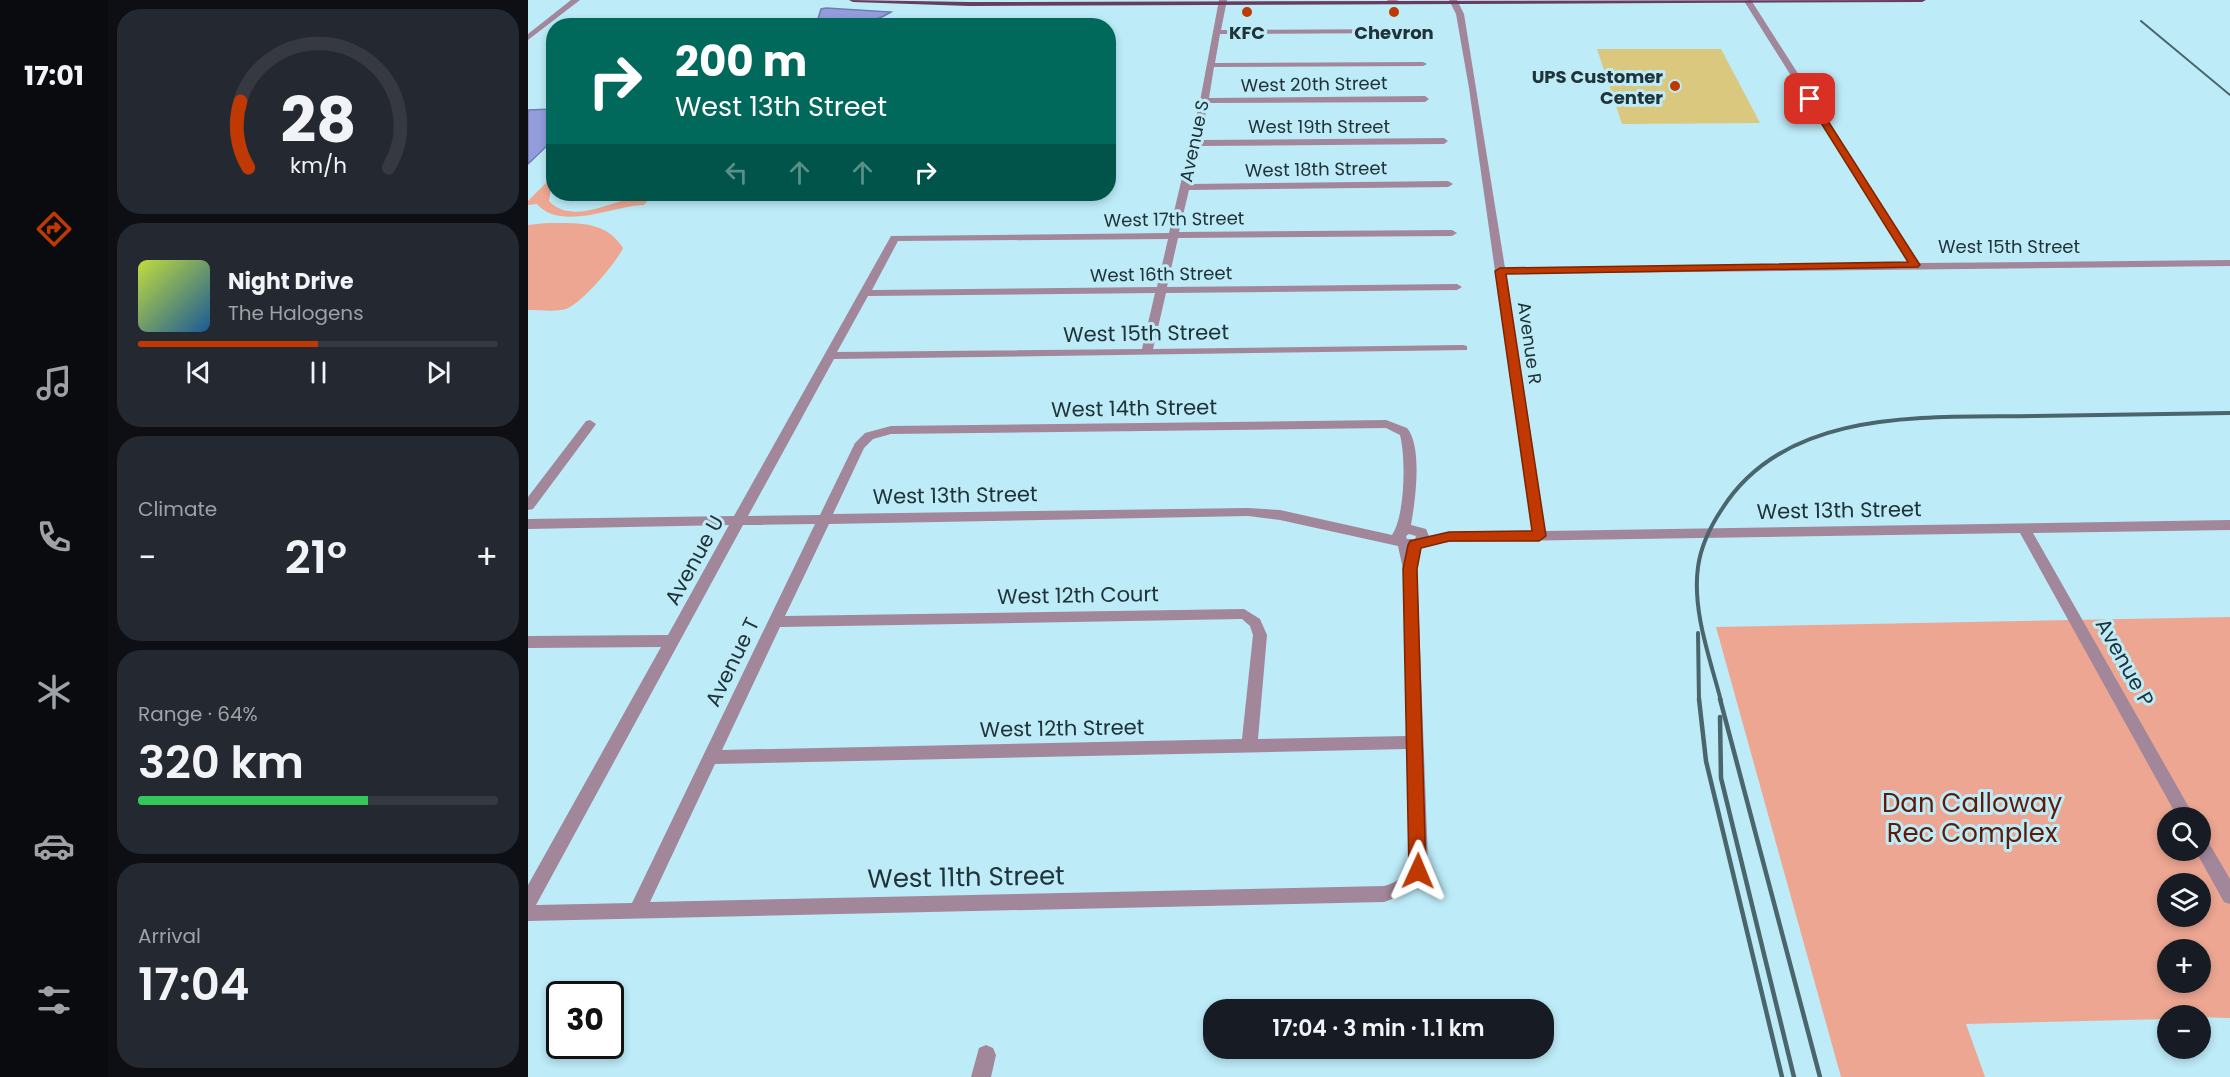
<!DOCTYPE html>
<meta charset="utf-8">
<style>
body{margin:0;font-family:Poppins,sans-serif;background:#242831;color:#f1f3f6;height:100vh;display:flex;flex-direction:column;font-size:22px;white-space:nowrap}
*{box-sizing:border-box;margin:0}
p{font-size:20px;color:#9ea1a6}
.icon{flex:none;width:33px;height:33px;fill:none;stroke:currentColor;stroke-width:2;stroke-linecap:round;stroke-linejoin:round}
.map{position:relative;flex:1;overflow:hidden}
.details{display:flex;flex-direction:column;gap:9px;padding:9px;background:#0d0f14;width:420px}
.details>*{flex:none}
.hud{position:absolute;left:18px;top:18px;width:570px;height:183px;border-radius:24px;box-shadow:0 3px 9px #0003;background:#00695c;color:#fff;overflow:hidden}
.buttons{position:absolute;left:1629px;top:807px;display:grid;gap:12px}
.buttons a{display:grid;place-items:center;width:54px;height:54px;border-radius:50%;background:#171b24;box-shadow:0 3px 9px #0003;font-size:30px}
.speed{position:absolute;left:18px;top:981px;display:flex;gap:12px;font-size:30px;font-weight:700;text-align:center}
.speed>*{display:grid;place-content:center;width:78px;height:78px;border-radius:50%;background:#171b24;box-shadow:0 3px 9px #0003;line-height:1}
.speed .limit{border:3px solid #111;border-radius:9px;background:#fff;color:#111}
.pin{position:absolute;display:grid;place-items:center;width:51px;height:51px;color:#fff;margin:-26px;border-radius:12px;box-shadow:0 3px 9px #0006}
.me{position:absolute;width:66px;margin:-33px;rotate:1deg;stroke-linejoin:round;filter:drop-shadow(0 0 4px #0008)}
.turn{display:flex;align-items:center;gap:21px;height:126px;padding:0 30px;font-size:27px}
.turn .icon{width:78px;height:78px;stroke-width:2.5}
.turn b{display:block;font-size:42px;line-height:51px}
.lanes{display:flex;align-items:center;height:57px;padding:0 30px;background:#0003;justify-content:center;gap:30px;direction:ltr}
.lanes .off{opacity:.35}
.big{font-size:45px;font-weight:600;line-height:1.1}
.details .widget{flex:1;display:flex;flex-direction:column;justify-content:center;gap:9px;min-width:0;padding:0 21px;border-radius:24px;background:#242831}
.details .dial{align-items:center;gap:0}
.dial svg{height:156px;overflow:visible;fill:none;stroke:#363941;stroke-width:7;stroke-linecap:round;text-anchor:middle}
.dial text{fill:#f1f3f6;stroke:none}
.song{display:flex;align-items:center;gap:18px}
.cover{width:72px;height:72px;border-radius:9px;background:linear-gradient(135deg,hsl(70 70% 55%),hsl(210 70% 35%))}
.played{height:6px;border-radius:3px;background:linear-gradient(90deg,#c03802 50%,#363941 50%)}
.keys{display:flex;justify-content:space-around;direction:ltr}
.heat{display:flex;justify-content:space-between;align-items:center;font-size:33px;direction:ltr}
.charge{height:9px;border-radius:4px;background:linear-gradient(90deg,#34c759 64%,#363941 0)}
.trip{position:absolute;left:675px;top:999px;width:351px;height:60px;border-radius:24px;background:#171b24;box-shadow:0 3px 9px #0003;font-weight:600;line-height:60px;text-align:center}
main{display:flex;flex:1;min-height:0}
.dock{display:flex;flex-direction:column;width:108px;justify-content:space-around;align-items:center;background:#090b0e;color:#9ea1a6}
.dock .icon{width:42px;height:42px}
.dock .active{color:#c03802}
.dock b{font-size:27px;color:#f1f3f6}
.map>svg:first-child{display:block}
</style>
<main>
<nav class="dock">
<b>17:01</b>
<svg class="icon active" aria-label="directions" viewBox="0 0 24 24"><path d="M12 3l9 9-9 9-9-9zM9 14v-3h6M13 9l2 2-2 2"/></svg>
<svg class="icon" aria-label="music" viewBox="0 0 24 24"><path d="M9 18V5l10-2v13"/><circle cx="6" cy="18" r="3"/><circle cx="16" cy="16" r="3"/></svg>
<svg class="icon" aria-label="phone" viewBox="0 0 24 24"><path d="M5 4h4l2 5-3 2q2 4 5 5l2-3 5 2v4C11 20 4 13 5 4z"/></svg>
<svg class="icon" aria-label="climate" viewBox="0 0 24 24"><path d="M12 3v18M4 7l16 10M4 17L20 7"/></svg>
<svg class="icon" aria-label="car" viewBox="0 0 24 24"><path d="M5 17H2v-5l4-1 3-4h7l3 4 3 1v5h-3M9 17h6M6 11h13"/><circle cx="7" cy="17" r="2"/><circle cx="17" cy="17" r="2"/></svg>
<svg class="icon" aria-label="filters" viewBox="0 0 24 24"><path d="M4 7h16M4 17h16"/><circle cx="9" cy="7" r="2"/><circle cx="15" cy="17" r="2"/></svg>
</nav>
<section class="details">
<div class="widget dial"><svg viewBox="0 0 100 80">
<path d="M14 69A42 42 0 1 1 86 69"/>
<path d="M14 69A42 42 0 0 1 10 35" stroke="#c03802"/>
<text x="50" y="56" font-size="32" font-weight="700">28</text>
<text x="50" y="72" font-size="11">km/h</text>
</svg></div>
<div class="widget">
<div class="song"><i class="cover"></i><div><b>Night Drive</b><p>The Halogens</p></div></div>
<div class="played"></div>
<div class="keys"><svg class="icon" aria-label="previous" viewBox="0 0 24 24"><path d="M18 5L8 12l10 7zM5 5v14"/></svg><svg class="icon" aria-label="pause" viewBox="0 0 24 24"><path d="M8 5v14M16 5v14"/></svg><svg class="icon" aria-label="next" viewBox="0 0 24 24"><path d="M6 5l10 7-10 7zM19 5v14"/></svg></div>
</div>
<div class="widget"><p>Climate</p>
<div class="heat"><a>−</a><b class="big">21°</b><a>+</a></div>
</div>
<div class="widget"><p>Range · 64%</p><b class="big">320 km</b><div class="charge"></div></div>
<div class="widget"><p>Arrival</p><b class="big">17:04</b></div>
</section>
<div class="map">
<svg width="1702" height="1077" viewBox="0 0 1702 1077">
<rect width="100%" height="100%" fill="#bdebf8"/>
<path fill="#eca692" fill-rule="evenodd" d="M25 176 21 201C47 229 97 193 125 194L116 205C88 205 33 232 9 204L0 205V201Z
M19 223C48 223 78 220 95 248 88 263 54 303 38 309 28 312 11 310 0 310V225Z
M1702 617V1018L1640 1016 1639 1019 1438 1024 1457 1077H1313L1188 627ZM1640 818H1672V850H1640ZM1640 884H1672V916H1640ZM1640 950H1672V982H1640Z"/>
<path fill="#939dde" stroke="#707dac" stroke-width="1.5" d="M298 8 363 12C341 26 314 26 288 25L293 9Z
M25 109V140L0 164V110Z"/>
<path fill="#d9c87e" d="M1069 49H1193L1232 123 1094 124Z"/>
<g fill="none" stroke-linecap="round" stroke-linejoin="round">
<path fill="#a2869a" fill-rule="evenodd" d="M43 0H52L0 40V34Z
M691 0H699L693 30 887 29 891 31 887 33 692 34 687 63 895 62 899 64 895 66 686 67 681 98 897 96 901 99 897 102 680 103 672 140 916 138 920 141 916 144 670 146 662 184 920 181 925 184 920 187 661 190 651 232 924 230 929 233 924 236 650 238 639 287 929 284 934 287 929 290 638 293 625 349 935 345 939 346V350L306 359 220 516 292 515 327 443 337 433 363 426 858 420 879 428C895 447 887 502 883 525L898 529 901 536 921 532 1004 531 941 88 928 14 921 0H929L936 14 977 268 1381 263 1216 1 1223 0 1391 263 1702 260V266L978 274 1017 531 1702 520V530L1505 533 1667 818H1650L1492 533 921 542 893 547 889 569 900 861C894 886 879 894 856 902L0 921V885L133 647 0 648V636L140 635 201 525 0 529V519L206 516 363 236 641 233 672 101ZM640 239 629 287 344 290 370 241ZM627 293 614 349 309 352 340 296ZM858 428 872 435C878 458 877 516 864 535L752 510 720 508 305 514 336 448 345 439 363 434ZM720 516 752 520 870 546 875 569 879 736 730 739 739 635 732 619 716 609 257 616 301 524ZM287 524 104 903 8 905 215 525ZM881 534 888 536 887 539H879L878 536ZM714 619 722 626 725 635 714 739 194 750 252 627ZM880 749 882 861C879 876 870 882 856 886L122 902 187 764Z
M859 0H871L862 3Z
M62 420 68 424 66 427 5 509 0 510V497L58 421Z
M1672 836 1678 838 1702 879V904L1696 902 1667 850H1672Z
M458 1045 465 1048 468 1055 463 1077H443L451 1048Z"/>
<path fill="#693b5e" fill-rule="evenodd" d="M321 0 441 2 1398 0 1394 2 441 6 325 2Z"/>
<path stroke="#4a656c" stroke-width="2" d="M1613 21 1702 95"/>
<path stroke="#4a656c" stroke-width="4" d="M1170 633 1171 701
M1193 701C1182 658 1164 611 1170 567 1173 545 1182 527 1194 509 1259 406 1401 418 1506 416 1572 415 1637 414 1702 413"/>
<path stroke="#4a656c" stroke-width="4.5" d="M1171 699 1178 761 1254 1077
M1192 699 1292 1077
M1192 717 1193 778 1266 1077"/>
</g>
<path fill="#c03802" stroke="#7d2401" stroke-width="1.5" d="M1282 96 1286 99 1392 265 1390 267 978 274 1018 536 1011 541H921L893 548 889 569 898 871 896 876 890 879 883 876 881 871 875 569 880 545 882 541 921 532 1004 531 967 271 972 268 1380 262 1278 99Z"/>
<g fill="#c03802" stroke="#bdebf8" stroke-width="2">
<circle cx="719" cy="12" r="6"/>
<circle cx="866" cy="12" r="6"/>
<circle cx="1147" cy="86" r="6"/>
</g>
<g text-anchor="middle" dominant-baseline="central" stroke-width="6" stroke-linejoin="round" paint-order="stroke">
<g font-size="18" font-weight="bold" fill="#203338" stroke="#bdebf8">
<text x="719" y="32">KFC</text>
<text x="866" y="32">Chevron</text>
<text x="1135" y="76" text-anchor="end">UPS Customer<tspan x="1135" dy="21">Center</tspan></text>
</g>
<g font-size="18" fill="#203338" stroke="#bdebf8">
<text transform="translate(786 84) rotate(-1)">West 20th Street</text>
<text x="791" y="126">West 19th Street</text>
<text transform="translate(666 141) rotate(-78)">Avenue S</text>
<text transform="translate(788 169) rotate(-1)">West 18th Street</text>
<text transform="translate(646 219) rotate(-1)">West 17th Street</text>
<text x="1481" y="246">West 15th Street</text>
<text transform="translate(633 274) rotate(-1)">West 16th Street</text>
<text transform="translate(1002 343) rotate(82)">Avenue R</text>
</g>
<g font-size="21" fill="#203338" stroke="#bdebf8">
<text transform="translate(618 333) rotate(-1)">West 15th Street</text>
<text transform="translate(606 408) rotate(-1)">West 14th Street</text>
<text transform="translate(427 495) rotate(-1)">West 13th Street</text>
<text transform="translate(1311 510) rotate(-1)">West 13th Street</text>
<text transform="translate(166 560) rotate(-61)">Avenue U</text>
<text transform="translate(550 595) rotate(-1)">West 12th Court</text>
<text transform="translate(204 662) rotate(-64)">Avenue T</text>
<text transform="translate(1597 662) rotate(61)">Avenue P</text>
<text transform="translate(534 728) rotate(-1)">West 12th Street</text>
</g>
<g font-size="26" fill="#5e1c08" stroke="#bdebf8">
<text x="1444" y="803">Dan Calloway<tspan x="1444" dy="30">Rec Complex</tspan></text>
</g>
<g font-size="26" fill="#203338" stroke="#bdebf8">
<text transform="translate(438 877) rotate(-1)">West 11th Street</text>
</g>
</g>
</svg>
<div class="buttons">
<a><svg class="icon" aria-label="search" viewBox="0 0 24 24"><circle cx="10" cy="10" r="6"/><path d="M15 15l6 6"/></svg></a>
<a><svg class="icon" aria-label="layers" viewBox="0 0 24 24"><path d="M12 4l9 5-9 5-9-5zM3 14l9 5 9-5"/></svg></a>
<a>+</a>
<a>−</a>
</div>
<div class="speed"><div class="limit">30</div></div>
<div class="pin" style="left:1282px;top:99px;background:#d93025"><svg class="icon" aria-label="arrive" viewBox="0 0 24 24"><path d="M6 21V4h12l-3 4 3 4H6"/></svg></div>
<svg class="me" style="left:890px;top:871px" viewBox="-20 -20 40 40"><path d="M0-17L14 15 0 8-14 15z" fill="#c03802" stroke="#fff" stroke-width="4"/></svg>
<div class="trip">17:04 · 3 min · 1.1 km</div>
<div class="hud">
<div class="turn"><svg class="icon" aria-label="right" viewBox="0 0 24 24"><path d="M7 20v-9h11M14 6l5 5-5 5"/></svg><div><b>200 m</b>West 13th Street</div></div>
<div class="lanes"><svg class="icon off" aria-label="left" viewBox="0 0 24 24"><path d="M17 20v-9H6M10 6l-5 5 5 5"/></svg><svg class="icon off" aria-label="ahead" viewBox="0 0 24 24"><path d="M12 20V5M6 11l6-6 6 6"/></svg><svg class="icon off" aria-label="ahead" viewBox="0 0 24 24"><path d="M12 20V5M6 11l6-6 6 6"/></svg><svg class="icon" aria-label="right" viewBox="0 0 24 24"><path d="M7 20v-9h11M14 6l5 5-5 5"/></svg></div>
</div>
</div>
</main>
